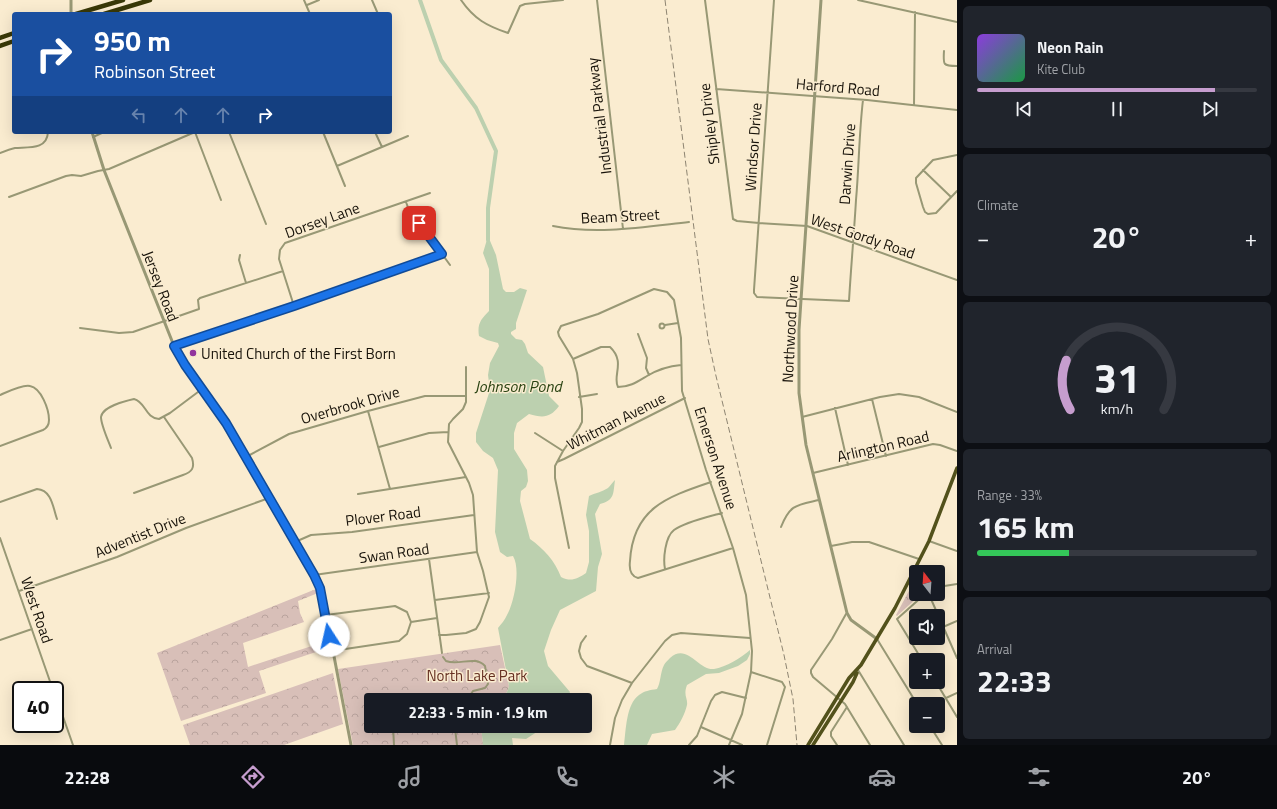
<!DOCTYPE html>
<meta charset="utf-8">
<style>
body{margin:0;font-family:"Titillium Web",sans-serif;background:#20242c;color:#f1f3f6;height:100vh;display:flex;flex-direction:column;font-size:15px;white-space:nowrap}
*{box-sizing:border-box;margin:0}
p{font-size:13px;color:#9ea1a6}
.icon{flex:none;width:22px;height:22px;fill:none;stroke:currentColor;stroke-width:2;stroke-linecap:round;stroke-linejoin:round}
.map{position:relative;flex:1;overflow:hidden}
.sheet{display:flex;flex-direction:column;gap:6px;padding:6px;background:#0d0f14;width:320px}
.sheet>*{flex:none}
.top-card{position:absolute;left:12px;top:12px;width:380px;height:122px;border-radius:4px;box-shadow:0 4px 16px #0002;background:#1a4fa0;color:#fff;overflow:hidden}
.needle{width:26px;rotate:343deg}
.buttons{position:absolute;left:909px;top:565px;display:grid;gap:8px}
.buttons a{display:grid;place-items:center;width:36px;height:36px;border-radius:4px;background:#171b24;box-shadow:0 4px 16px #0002;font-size:20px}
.speed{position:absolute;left:12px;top:681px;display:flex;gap:8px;font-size:20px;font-weight:700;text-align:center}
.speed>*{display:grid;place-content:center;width:52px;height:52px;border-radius:50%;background:#171b24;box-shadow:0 4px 16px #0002;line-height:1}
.speed .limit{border:2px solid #111;border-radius:6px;background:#fff;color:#111}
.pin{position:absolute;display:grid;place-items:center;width:34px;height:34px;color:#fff;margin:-17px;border-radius:8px;box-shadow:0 2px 6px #0006}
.me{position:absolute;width:44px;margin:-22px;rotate:350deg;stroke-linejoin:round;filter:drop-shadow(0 0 3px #0008)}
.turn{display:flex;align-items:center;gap:14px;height:84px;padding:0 16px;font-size:18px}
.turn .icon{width:52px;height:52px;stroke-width:2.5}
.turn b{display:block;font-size:28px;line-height:34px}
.lanes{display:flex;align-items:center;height:38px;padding:0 16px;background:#0003;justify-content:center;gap:20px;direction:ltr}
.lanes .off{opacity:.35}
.big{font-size:30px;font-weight:700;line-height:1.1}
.sheet .widget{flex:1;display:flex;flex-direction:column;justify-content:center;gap:6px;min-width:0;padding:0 14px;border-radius:6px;background:#20242c}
.sheet .dial{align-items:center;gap:0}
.dial svg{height:104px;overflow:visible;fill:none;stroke:#363941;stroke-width:7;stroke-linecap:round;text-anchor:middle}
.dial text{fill:#f1f3f6;stroke:none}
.song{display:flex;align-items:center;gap:12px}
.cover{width:48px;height:48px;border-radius:6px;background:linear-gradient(135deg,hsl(270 70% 55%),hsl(140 70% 35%))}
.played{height:4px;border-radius:2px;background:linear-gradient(90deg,#c69dce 85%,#363941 85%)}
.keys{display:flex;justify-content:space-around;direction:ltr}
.heat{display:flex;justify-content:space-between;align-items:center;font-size:22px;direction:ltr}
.charge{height:6px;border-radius:3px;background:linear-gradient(90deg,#34c759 33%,#363941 0)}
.trip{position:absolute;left:364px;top:693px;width:228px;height:40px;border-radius:4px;background:#171b24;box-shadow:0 4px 16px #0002;font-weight:700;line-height:40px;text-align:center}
.dock{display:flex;height:64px;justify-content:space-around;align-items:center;background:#090b0e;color:#9ea1a6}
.dock .icon{width:28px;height:28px}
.dock .current{color:#c69dce}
.dock b{font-size:18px;color:#f1f3f6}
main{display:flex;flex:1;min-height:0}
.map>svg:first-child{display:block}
</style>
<main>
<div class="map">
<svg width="957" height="745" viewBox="0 0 957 745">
<defs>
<pattern id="park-crowns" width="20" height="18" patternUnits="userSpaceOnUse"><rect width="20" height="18" fill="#d8bfb8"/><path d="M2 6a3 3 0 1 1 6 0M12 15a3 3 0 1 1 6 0" fill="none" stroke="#b9a39d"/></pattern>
</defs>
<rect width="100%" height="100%" fill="#faecd0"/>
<path fill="url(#park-crowns)" d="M316 589 318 593 298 601 300 613 304 622 243 643 248 667 327 641 328 648 259 671 266 693 181 721 157 653Z
M910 589 916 591V594H920V595L897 616 896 615Z
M500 645 509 686 507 692 499 700H371V726H481L483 745H353L338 669Z
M333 673 343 724 284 745H190L183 725Z"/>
<path fill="#d8bfb8" d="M429 681C440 683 448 690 452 700H422L419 682Z"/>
<path fill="#bcd0af" d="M488 236 496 255 503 289 506 292H514L520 288 527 290 516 323V329L511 332V334L516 339 522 340 525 344 528 353 543 367 549 396 559 406C550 418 543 418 529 414L517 423 514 433V449L527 470 528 481 526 487 521 491 520 501 530 539C544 549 555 561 561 577 571 582 577 579 586 573L589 562V531L586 515 589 496C595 493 602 492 608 488 610 486 613 482 615 480 613 494 615 500 600 504L595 514 602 554 598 567 596 591 560 610 551 630 544 651 548 666 570 692 568 697 563 700H499L507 692 509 686 498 628C501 624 505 620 507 615 514 603 521 569 513 556L507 557 500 552 495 532 498 470 493 458 483 451 476 442V433L490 390 488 375 490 363 499 346 498 343 487 340 479 336C477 324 481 319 489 311V269L483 253Z
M750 650V654L747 660 738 666 719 673 706 674 687 685C683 696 688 698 687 705 685 714 680 723 675 730L652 734 647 745H624C626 731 626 704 639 695 644 691 650 690 657 689 661 682 660 673 664 665 665 663 668 660 670 658 687 642 699 671 714 669 726 667 741 658 750 650Z
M481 726H546L526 739 512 738 513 745H483Z"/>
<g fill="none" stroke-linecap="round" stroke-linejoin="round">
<path stroke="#bcd0af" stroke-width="4" d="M420 0 441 60 476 108 496 151 488 208V240"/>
<path stroke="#989875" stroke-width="2" d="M304 0 310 14
M372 0 378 14
M461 0C474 19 487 26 508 33L520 6 525 4 563 0
M597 0 623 229
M705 0 733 219 737 221 759 223 807 226 957 280
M774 0 754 290V293L757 297 849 301C851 267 854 234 856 200 859 167 859 133 863 100
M858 0 957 22
M307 5 319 0
M390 43V46
M944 51C943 65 943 66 957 66
M716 89 867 100 957 110
M914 105 915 12
M195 132 221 200
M229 132 266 224
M323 132 345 186
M375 132 382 147
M93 137 104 132
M0 153C5 151 10 149 15 148 29 147 47 150 48 132
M957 155 933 160 916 178V183L923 207 925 212 928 214 936 213 957 191
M337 166 408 136
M923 170 951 197
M9 197 66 176 72 175 81 176 98 171 109 169 195 132
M406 202 410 213 424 229 450 265
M553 226C597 235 644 227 689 222
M240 255 239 260 246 283
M294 306 279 259 280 250 285 243 430 193
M659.5 326a2.5 2.5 0 1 1 5 0a2.5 2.5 0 1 1-5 0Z
M665 325 678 323
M80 328 119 333 133 332 199 309 198 300 200 298 283 271
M638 334 647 358 646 368 649 375
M175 346 294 306 443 254
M573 359 601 347H610C626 362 612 376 618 387 630 387 637 382 647 376 657 370 669 366 681 365
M0 395C7 392 23 384 30 386 41 388 49 409 49 420 49 424 47 428 43 430L0 446
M579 397 597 394
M872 399 886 456
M835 408 848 465
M368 411 390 489
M802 417 880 397 899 394 919 397 957 412
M535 433 563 451
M379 447 429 433 448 432
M111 448C108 440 101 425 101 417 102 407 125 401 134 399 146 402 145 418 159 419L170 413 202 389
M246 457 289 434 368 411 425 396H466
M557 462 564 459 685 398
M813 473 933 444 940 445 957 451
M711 482C667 497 633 508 630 561 629 569 630 576 638 578L733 548
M134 493 183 475C192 472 195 468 192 458L164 417
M358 494 466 477
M0 502 37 489C52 490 53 508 57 519
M781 527C790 504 797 505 819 500
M0 538 53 690
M929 541 957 551
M295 542 311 535 352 532 474 515
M831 546 852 542H869L919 559
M569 548 555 478V466L563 451 579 428 582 422V409L577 373 573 359 559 336 558 332 561 326 598 314 654 289 667 292 674 300 681 338 682 391 706 470 733 548 746 595 752 651 751 672 742 714 729 745
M429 559 442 653
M665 569C663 559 665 537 674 530 685 522 708 517 722 513
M314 575 477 552
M908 583 916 587
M938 587 957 584
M19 591 117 557 186 528 269 498
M927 594 931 599 957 658
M435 600 489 593
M846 614 832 639 811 670V673L813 677 845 704 870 745
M326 615 395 606 407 612 411 622
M411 622 437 618
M943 627 957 621
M439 635H446L466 633 476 629 480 622 489 597 483 571 477 552 473 495 469 483 448 442 449 424 453 419 463 409 466 402V367
M586 636 581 643 579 651 581 658 587 666 632 683
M877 639 917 704
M0 640 32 629
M332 651 399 641 407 634 411 622
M443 657 446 661C459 666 475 655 485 666L488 684 485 688 473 691 467 700
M922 660 897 619 925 594
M858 670 904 745
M751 672 782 682 785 687 767 745
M936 682 957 717
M55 694 73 745
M946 698 957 693
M393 726 394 745
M930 726 942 745
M701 727 742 745
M457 745 455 728 464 726
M610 745 615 718 622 700 632 683 665 641 672 635 681 633 750 638
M689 745 697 736 711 701 715 695 722 692 746 698
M837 745 831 736V732L847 707"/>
<path stroke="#989875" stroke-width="3" d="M71 0V14
M821 0 799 330V393L806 445 847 613 851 620 877 639
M92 132 104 170 174 346 185 365 226 423 318 582 324 604 351 745"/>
<path stroke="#52511b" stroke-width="3.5" d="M808 745 849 678 861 665 895 608 929 541 957 468
M813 745 853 682 857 673"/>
<path stroke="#393807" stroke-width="4.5" d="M76 14 123 0
M104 14 150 0
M0 38 14 33
M0 46 14 41"/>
<path stroke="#8d8471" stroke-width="1" stroke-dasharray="6 3" stroke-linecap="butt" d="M665 0 708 339 716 376 784 655 793 699 797 745"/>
</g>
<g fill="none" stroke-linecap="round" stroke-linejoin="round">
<g stroke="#114b97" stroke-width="10">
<path id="route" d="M329 636 320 588 314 575 226 423 185 365 174 346 294 306 442 254 419 223"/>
</g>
<use href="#route" stroke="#1a73e8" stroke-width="7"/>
</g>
<circle fill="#92349d" stroke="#faecd0" stroke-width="1.5" cx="193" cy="353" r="4"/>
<g text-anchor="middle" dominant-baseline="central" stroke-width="3" stroke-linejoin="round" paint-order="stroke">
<g font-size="15" fill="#171209" stroke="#faecd0">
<text transform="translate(838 87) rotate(5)">Harford Road</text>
<text transform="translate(599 116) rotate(-97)">Industrial Parkway</text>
<text transform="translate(709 124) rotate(-97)">Shipley Drive</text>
<text transform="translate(753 147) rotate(-86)">Windsor Drive</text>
<text transform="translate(847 164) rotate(-86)">Darwin Drive</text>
<text transform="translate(620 216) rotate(-3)">Beam Street</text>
<text transform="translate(322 220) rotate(-20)">Dorsey Lane</text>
<text transform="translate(863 236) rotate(19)">West Gordy Road</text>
<text transform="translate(161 286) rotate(69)">Jersey Road</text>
<text transform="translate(790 329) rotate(-87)">Northwood Drive</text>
<text transform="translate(350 405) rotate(-16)">Overbrook Drive</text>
<text transform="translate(616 421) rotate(-27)">Whitman Avenue</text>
<text transform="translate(883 446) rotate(-13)">Arlington Road</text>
<text transform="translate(716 458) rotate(72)">Emerson Avenue</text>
<text transform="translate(383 516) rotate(-7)">Plover Road</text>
<text transform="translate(140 535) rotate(-22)">Adventist Drive</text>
<text transform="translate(394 553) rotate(-8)">Swan Road</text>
<text transform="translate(37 610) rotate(71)">West Road</text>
</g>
<g font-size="15" fill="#171209" stroke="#faecd0" text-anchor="start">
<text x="201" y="353">United Church of the First Born</text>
</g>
<g font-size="15" fill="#653022" stroke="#faecd0">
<text x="477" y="675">North Lake Park</text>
</g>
<g font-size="16" font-style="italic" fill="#2a4312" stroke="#faecd0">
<text x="518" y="386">Johnson Pond</text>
</g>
</g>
</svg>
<div class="buttons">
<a><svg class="needle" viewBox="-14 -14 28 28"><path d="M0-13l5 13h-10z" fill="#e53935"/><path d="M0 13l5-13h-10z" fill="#9ea1a6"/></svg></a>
<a><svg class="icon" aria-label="sound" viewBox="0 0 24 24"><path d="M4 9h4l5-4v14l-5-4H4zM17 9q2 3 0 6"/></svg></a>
<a>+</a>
<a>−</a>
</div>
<div class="speed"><div class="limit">40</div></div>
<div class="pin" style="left:419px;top:223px;background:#d93025"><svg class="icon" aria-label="arrive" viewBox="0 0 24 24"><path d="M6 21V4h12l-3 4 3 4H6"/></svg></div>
<svg class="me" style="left:329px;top:636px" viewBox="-20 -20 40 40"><circle r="19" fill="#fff"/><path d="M0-13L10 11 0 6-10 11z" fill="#1a73e8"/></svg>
<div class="trip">22:33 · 5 min · 1.9 km</div>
<div class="top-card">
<div class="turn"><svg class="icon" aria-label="right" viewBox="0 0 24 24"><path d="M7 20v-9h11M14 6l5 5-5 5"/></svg><div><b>950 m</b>Robinson Street</div></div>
<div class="lanes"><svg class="icon off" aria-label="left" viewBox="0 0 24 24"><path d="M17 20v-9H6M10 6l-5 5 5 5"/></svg><svg class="icon off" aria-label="ahead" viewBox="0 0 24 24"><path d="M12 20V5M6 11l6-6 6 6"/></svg><svg class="icon off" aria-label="ahead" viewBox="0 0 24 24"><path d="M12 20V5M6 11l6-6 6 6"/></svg><svg class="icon" aria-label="right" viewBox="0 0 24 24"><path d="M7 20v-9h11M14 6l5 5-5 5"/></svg></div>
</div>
</div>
<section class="sheet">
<div class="widget">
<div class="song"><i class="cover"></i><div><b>Neon Rain</b><p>Kite Club</p></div></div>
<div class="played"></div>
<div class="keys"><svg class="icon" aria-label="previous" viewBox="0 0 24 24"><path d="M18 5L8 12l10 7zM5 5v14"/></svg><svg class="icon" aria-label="pause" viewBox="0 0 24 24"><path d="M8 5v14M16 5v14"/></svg><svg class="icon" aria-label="next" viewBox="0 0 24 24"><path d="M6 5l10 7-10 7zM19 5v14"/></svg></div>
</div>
<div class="widget"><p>Climate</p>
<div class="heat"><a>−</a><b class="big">20°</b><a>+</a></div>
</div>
<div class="widget dial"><svg viewBox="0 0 100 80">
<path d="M14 69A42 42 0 1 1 86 69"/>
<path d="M14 69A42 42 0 0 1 11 31" stroke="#c69dce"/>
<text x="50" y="56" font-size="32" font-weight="700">31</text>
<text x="50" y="72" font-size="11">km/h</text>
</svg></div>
<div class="widget"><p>Range · 33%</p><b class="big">165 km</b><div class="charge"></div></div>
<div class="widget"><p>Arrival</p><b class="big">22:33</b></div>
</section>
</main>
<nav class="dock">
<b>22:28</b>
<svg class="icon current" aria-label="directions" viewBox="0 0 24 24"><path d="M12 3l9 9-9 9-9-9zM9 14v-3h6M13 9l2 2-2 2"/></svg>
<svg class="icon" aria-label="music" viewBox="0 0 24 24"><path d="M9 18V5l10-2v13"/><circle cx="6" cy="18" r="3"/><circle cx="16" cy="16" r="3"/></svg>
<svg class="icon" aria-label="phone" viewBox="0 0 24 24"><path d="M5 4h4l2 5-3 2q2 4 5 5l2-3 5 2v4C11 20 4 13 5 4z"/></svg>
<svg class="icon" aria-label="climate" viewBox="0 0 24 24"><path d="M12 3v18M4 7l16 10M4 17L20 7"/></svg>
<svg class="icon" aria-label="car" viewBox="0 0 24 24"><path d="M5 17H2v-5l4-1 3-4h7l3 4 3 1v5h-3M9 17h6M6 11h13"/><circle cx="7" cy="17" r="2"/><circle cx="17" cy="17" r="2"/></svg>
<svg class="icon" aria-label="filters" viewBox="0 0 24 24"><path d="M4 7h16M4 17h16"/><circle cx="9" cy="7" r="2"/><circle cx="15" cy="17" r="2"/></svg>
<b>20°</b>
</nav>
